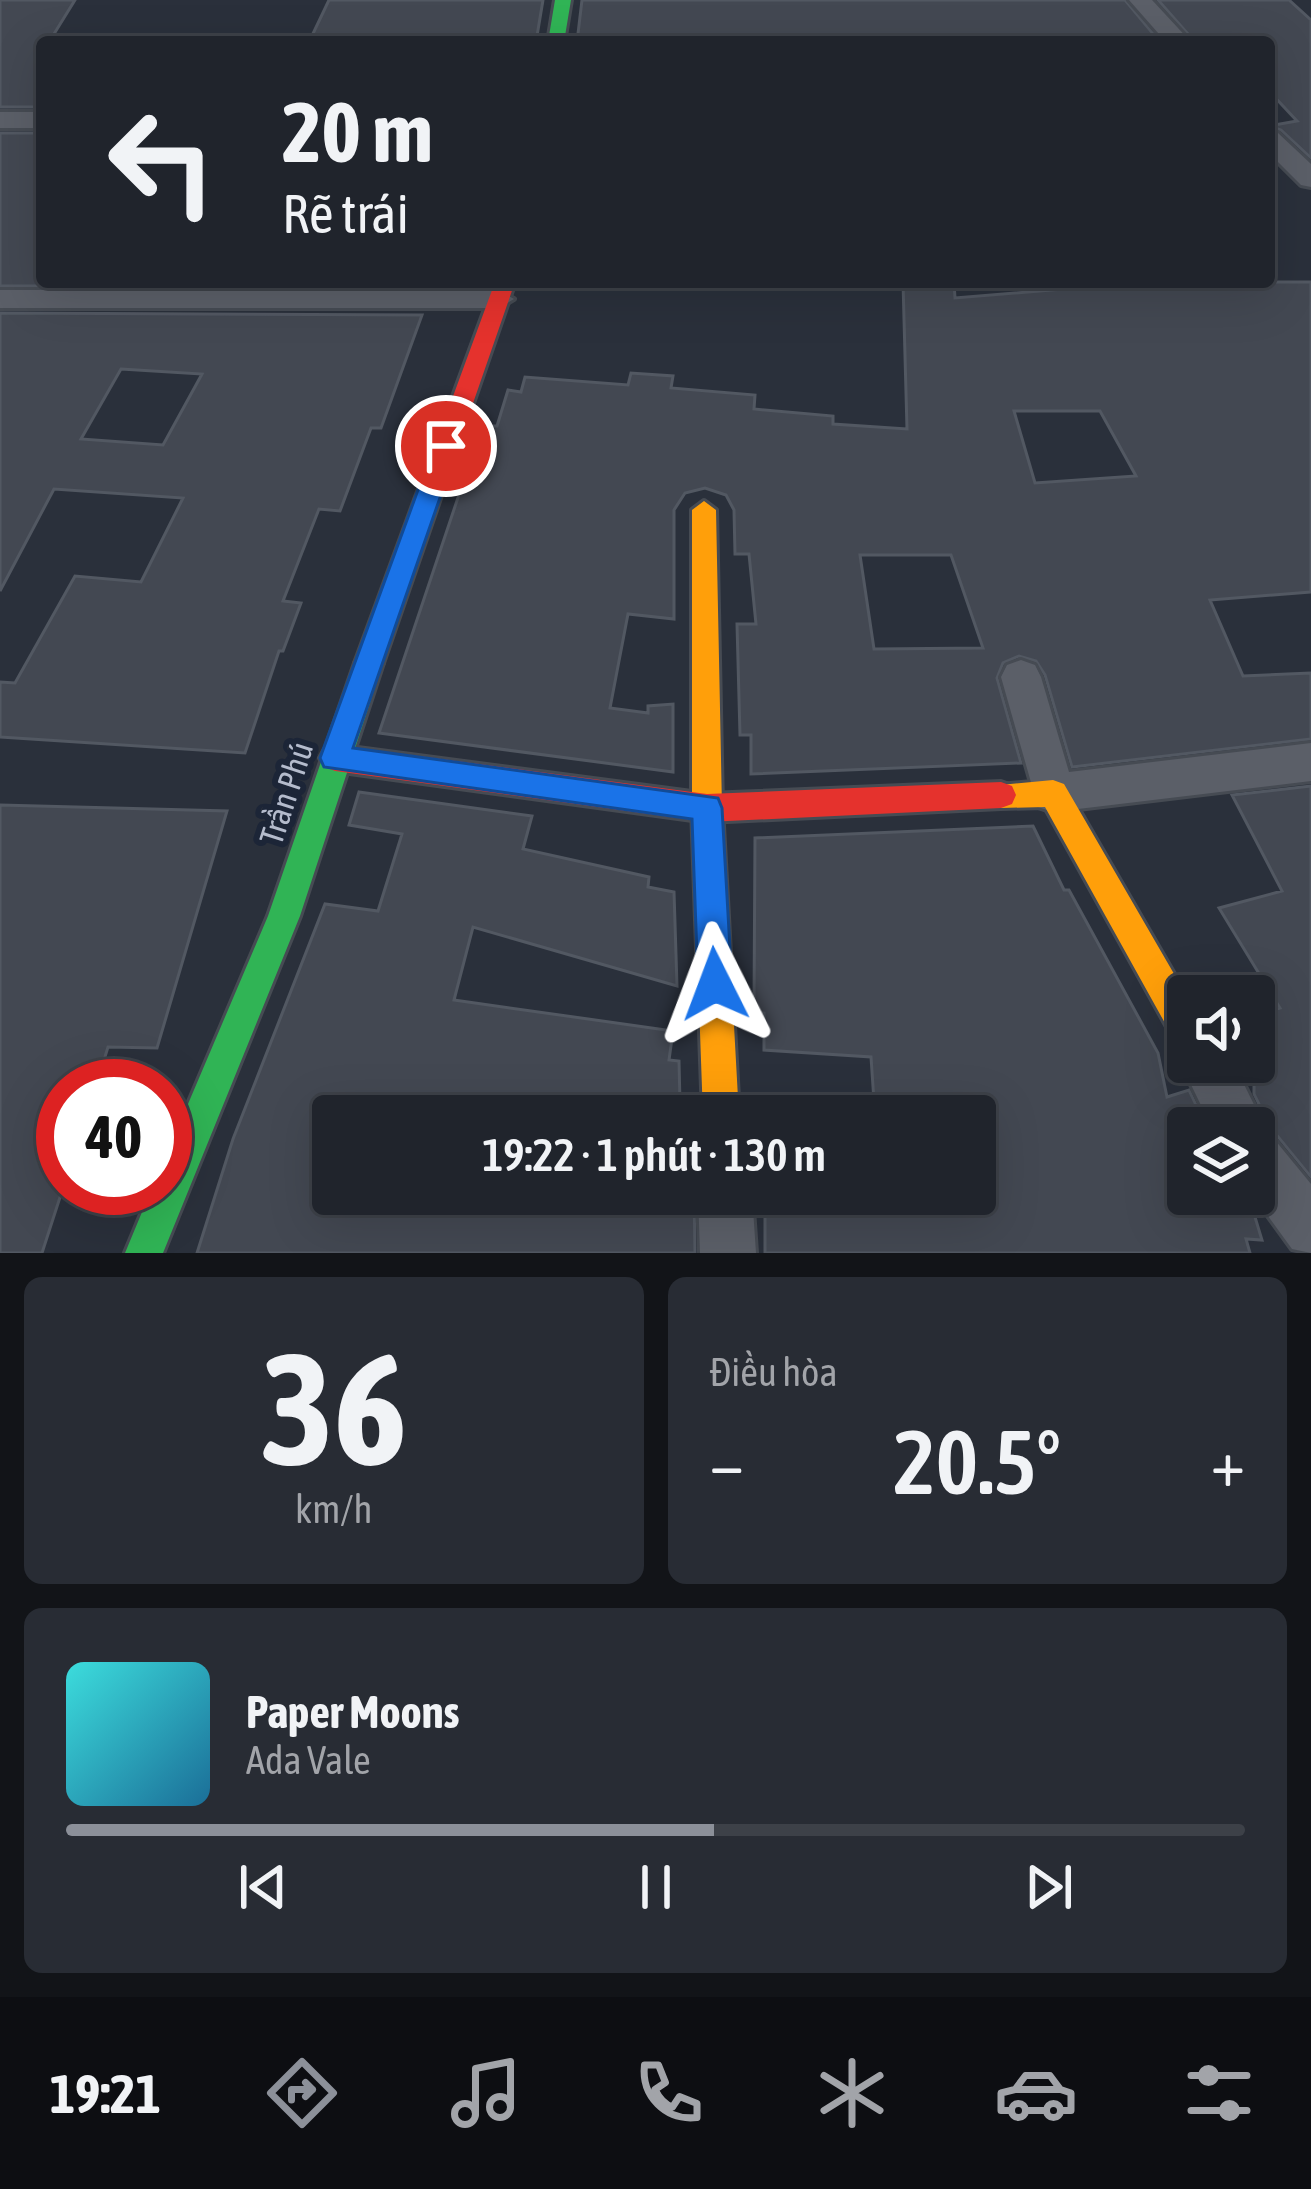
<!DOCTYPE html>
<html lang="vi">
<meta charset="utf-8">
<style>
body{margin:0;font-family:"Asap Condensed",sans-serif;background:#282c34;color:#f1f3f6;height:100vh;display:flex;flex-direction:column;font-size:45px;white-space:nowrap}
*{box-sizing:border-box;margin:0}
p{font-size:39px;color:#a2a4a9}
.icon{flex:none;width:66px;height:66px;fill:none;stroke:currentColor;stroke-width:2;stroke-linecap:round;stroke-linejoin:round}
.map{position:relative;height:1253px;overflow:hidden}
.details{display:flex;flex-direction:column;gap:24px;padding:24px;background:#121418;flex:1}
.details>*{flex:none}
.top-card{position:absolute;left:36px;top:36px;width:1239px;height:252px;border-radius:12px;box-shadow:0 12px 48px #0002,0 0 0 3px #3d4148;background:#20242c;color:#f1f3f6;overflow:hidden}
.buttons{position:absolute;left:1167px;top:975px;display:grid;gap:24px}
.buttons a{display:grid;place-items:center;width:108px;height:108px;border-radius:12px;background:#20242c;box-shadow:0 12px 48px #0002,0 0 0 3px #3d4148;font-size:60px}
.speed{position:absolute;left:36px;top:1059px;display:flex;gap:24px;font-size:60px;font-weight:700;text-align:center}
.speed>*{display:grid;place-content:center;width:156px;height:156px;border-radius:50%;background:#20242c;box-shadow:0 12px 48px #0002,0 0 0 3px #3d4148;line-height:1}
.speed .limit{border:18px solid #d22;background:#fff;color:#111}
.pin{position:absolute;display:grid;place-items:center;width:102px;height:102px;color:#fff;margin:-51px;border:6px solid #fff;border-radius:50%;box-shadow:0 3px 12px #0007}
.me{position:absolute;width:132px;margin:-66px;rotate:357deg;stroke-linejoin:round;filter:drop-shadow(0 0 9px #0008)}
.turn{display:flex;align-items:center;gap:42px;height:252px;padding:0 48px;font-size:54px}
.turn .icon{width:156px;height:156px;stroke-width:2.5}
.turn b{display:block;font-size:84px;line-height:102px}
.big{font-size:90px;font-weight:600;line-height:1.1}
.details .tile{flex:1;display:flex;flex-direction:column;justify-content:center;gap:18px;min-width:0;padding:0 42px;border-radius:18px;background:#282c34}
.details .dial{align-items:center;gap:0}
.dial b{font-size:156px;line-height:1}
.song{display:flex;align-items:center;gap:36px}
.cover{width:144px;height:144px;border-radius:18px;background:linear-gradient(135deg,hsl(180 70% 55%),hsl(200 70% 35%))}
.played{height:12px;border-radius:6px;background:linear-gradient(90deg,#8c9099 55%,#3d4148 55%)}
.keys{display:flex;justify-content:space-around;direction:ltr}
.heat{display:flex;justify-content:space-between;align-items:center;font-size:66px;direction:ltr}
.details .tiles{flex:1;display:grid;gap:24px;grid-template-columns:1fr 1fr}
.tile:last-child{grid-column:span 2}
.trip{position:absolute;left:312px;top:1095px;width:684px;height:120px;border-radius:12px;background:#20242c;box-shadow:0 12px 48px #0002,0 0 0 3px #3d4148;font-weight:600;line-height:120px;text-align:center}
.tab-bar{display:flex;height:192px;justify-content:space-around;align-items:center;background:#0d0e12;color:#a2a4a9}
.tab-bar .icon{width:84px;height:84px}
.tab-bar .current{color:#8c9099}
.tab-bar b{font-size:54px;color:#f1f3f6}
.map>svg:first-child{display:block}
</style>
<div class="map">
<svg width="1311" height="1253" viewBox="0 0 1311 1253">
<rect width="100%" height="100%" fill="#2a303b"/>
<path fill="#434852" stroke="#525862" stroke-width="3" fill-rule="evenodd" d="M0 0H75L49 42H42V107H0Z
M329 0H543L536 42H309Z
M582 0H1125L1160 42H577Z
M1158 0H1289L1311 20V158L1281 130 1269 126 1297 121 1269 91V42H1195Z
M0 133H42V282H268L266 286H0Z
M903 282H954L955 298 1100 286 1098 282H1311V592L1210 600 1243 676 1311 673V739L1072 767 1045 675 1036 661 1019 656 1003 663 997 678 1021 763 751 774V735H740L737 624H756L749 554H735L734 510 726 495 705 488 685 493 674 510V619L628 614 610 708 648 713V706L673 704V772L379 733 482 426H497L508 390 521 392 525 377 628 385 631 373 673 376 671 388 755 395 754 409 833 416V424L907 429ZM1014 411H1100L1136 476 1035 483ZM860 555H951L983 648 874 649Z
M0 313 422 315 381 428H371L340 511 319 509 283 601 301 603 283 651H279L245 753 0 737V682L15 683 75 576 141 582 183 498 54 489 0 591ZM121 369 202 374 163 445 81 439Z
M1311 786V1177L1270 1127 1254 1094V1015L1280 1008 1219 908 1282 891 1232 795Z
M359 792 532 816 523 849 649 877 648 887 674 892 677 986 473 927 454 1000 673 1031 669 1060 679 1061 680 1103 679 1116H333V1194L485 1214 505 1194H694L695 1253H197L233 1139 325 904 378 911 402 834 349 825Z
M0 805 227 811 157 1048 108 1047 96 1086H63V1188L42 1253H0Z
M1033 826 1064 890H1069L1158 1053 1167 1097 1189 1090 1207 1128H1188V1194H1248L1262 1240 1246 1239 1250 1253H765V1194H975V1116H875L871 1057 764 1050V1013L755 1012 754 1004 755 838Z"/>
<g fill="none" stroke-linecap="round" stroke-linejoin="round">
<g stroke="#464b53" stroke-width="6">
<path id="street" d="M1129 0H1152L1191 42H1166Z
M0 112H42V128H0Z
M1269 130 1278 133 1311 164V187L1301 185 1269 153Z
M0 290H499L514 299 499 308H0Z
M1021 660 1035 665 1041 677 1069 772 1311 743V781L1053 812 1038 807 1001 677 1007 665Z
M1188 1044V1062H1233L1266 1129 1311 1184V1253L1292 1249 1252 1194 1254 1128H1212L1180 1062Z
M698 1194H752L756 1253H700Z"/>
</g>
<g stroke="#464b53" stroke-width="6">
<path id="fast" d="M555 0H571L564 42H548Z
M369 652 379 655 383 663 300 916 163 1253H125L152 1188H165V1158L268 916 355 663 359 655Z"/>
</g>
<g stroke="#464b53" stroke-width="6">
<path id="slow" d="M704 501 716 510 722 808 739 1116H703L692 808V510Z
M1053 780 1064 784 1188 998V1048L1176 1043 1045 807 1001 808 990 804 986 795 990 786Z"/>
</g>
<g stroke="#464b53" stroke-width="6">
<path id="jam" d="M495 282H515L383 663 379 671H359L355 663Z
M335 745 707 794 1001 782 1012 786 1016 795 1012 804 1001 808 707 822 335 771 325 767 320 758 325 749Z"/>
</g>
<use href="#street" fill="#5b5f68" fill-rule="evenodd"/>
<use href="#fast" fill="#30b455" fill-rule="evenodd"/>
<use href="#slow" fill="#ff9f0a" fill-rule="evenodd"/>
<use href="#jam" fill="#e5322d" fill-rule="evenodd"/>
</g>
<path fill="#1a73e8" stroke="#114b97" stroke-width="3" d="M446 438 458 446 353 748 718 798 722 808 732 984 727 996 715 1001 703 996 698 984 692 819 324 767 320 758 434 446Z"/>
<g text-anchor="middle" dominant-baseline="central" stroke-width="12" stroke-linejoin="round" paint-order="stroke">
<g font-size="33" fill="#b4bbcc" stroke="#1c2537">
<text transform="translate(286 793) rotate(-72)">Trần Phú</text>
</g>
</g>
</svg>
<div class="buttons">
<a><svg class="icon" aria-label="sound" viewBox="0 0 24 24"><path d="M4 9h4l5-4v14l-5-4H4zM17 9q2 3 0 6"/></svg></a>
<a><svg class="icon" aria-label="layers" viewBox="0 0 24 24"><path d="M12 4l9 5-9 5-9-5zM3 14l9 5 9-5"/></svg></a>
</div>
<div class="speed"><div class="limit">40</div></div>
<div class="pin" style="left:446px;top:446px;background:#d93025"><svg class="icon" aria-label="arrive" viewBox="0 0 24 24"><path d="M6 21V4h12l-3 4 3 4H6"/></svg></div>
<svg class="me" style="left:715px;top:984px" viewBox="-20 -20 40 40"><path d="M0-17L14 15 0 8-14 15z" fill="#1a73e8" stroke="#fff" stroke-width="4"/></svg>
<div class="trip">19:22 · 1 phút · 130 m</div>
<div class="top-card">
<div class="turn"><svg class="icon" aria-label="left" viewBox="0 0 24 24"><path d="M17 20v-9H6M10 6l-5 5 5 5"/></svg><div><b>20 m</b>Rẽ trái</div></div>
</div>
</div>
<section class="details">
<div class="tiles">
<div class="tile dial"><b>36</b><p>km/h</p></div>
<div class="tile"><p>Điều hòa</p>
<div class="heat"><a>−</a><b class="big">20.5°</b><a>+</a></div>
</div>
<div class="tile">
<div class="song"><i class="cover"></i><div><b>Paper Moons</b><p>Ada Vale</p></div></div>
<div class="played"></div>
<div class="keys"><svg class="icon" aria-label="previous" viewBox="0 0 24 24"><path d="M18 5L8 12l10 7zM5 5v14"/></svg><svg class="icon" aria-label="pause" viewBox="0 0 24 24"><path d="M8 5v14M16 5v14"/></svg><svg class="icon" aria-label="next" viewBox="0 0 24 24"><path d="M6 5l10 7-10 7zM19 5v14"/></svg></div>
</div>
</div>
</section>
<nav class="tab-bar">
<b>19:21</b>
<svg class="icon current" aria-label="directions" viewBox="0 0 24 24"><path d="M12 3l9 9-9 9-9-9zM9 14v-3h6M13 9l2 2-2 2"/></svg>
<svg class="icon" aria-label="music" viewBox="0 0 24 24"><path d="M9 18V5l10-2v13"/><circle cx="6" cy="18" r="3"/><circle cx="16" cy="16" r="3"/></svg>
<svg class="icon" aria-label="phone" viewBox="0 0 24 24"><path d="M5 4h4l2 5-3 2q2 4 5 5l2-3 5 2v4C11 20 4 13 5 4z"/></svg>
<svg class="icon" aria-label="climate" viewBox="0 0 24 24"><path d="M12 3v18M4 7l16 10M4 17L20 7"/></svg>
<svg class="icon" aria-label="car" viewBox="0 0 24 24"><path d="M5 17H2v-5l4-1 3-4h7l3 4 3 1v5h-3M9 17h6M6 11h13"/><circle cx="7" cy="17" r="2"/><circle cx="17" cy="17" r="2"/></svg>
<svg class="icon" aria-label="filters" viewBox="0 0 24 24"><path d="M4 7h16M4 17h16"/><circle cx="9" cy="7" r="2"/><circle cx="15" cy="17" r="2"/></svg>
</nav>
